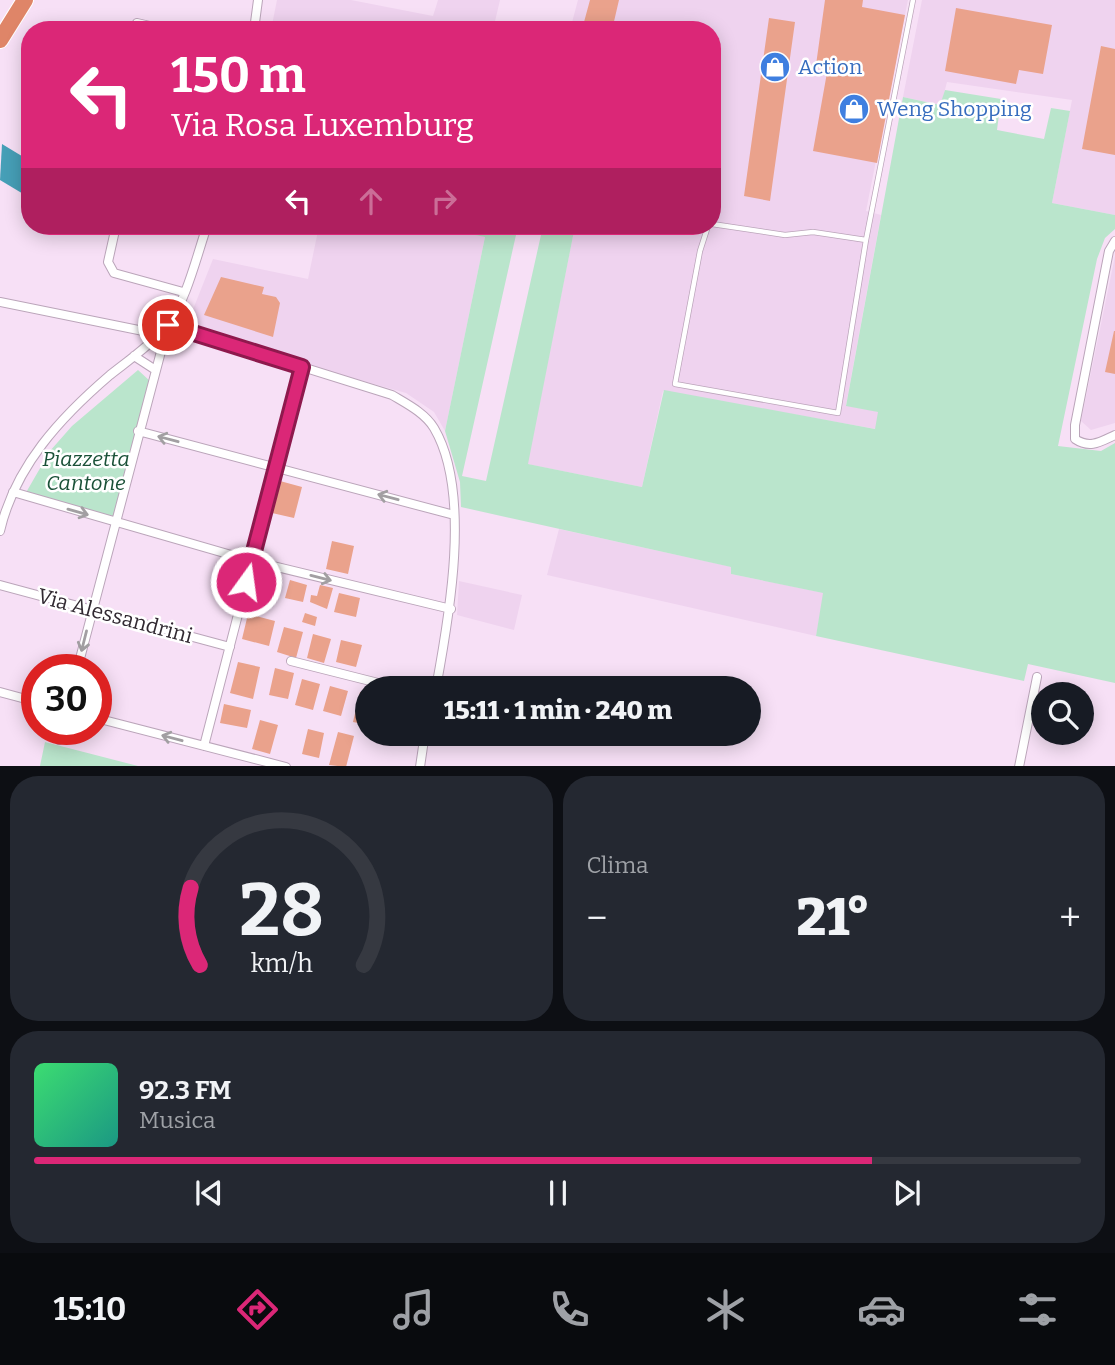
<!DOCTYPE html>
<html lang="it">
<meta charset="utf-8">
<style>
body{margin:0;font-family:Bitter,serif;background:#242831;color:#f1f3f6;height:100vh;display:flex;flex-direction:column;font-size:26px;white-space:nowrap}
*{box-sizing:border-box;margin:0}
p{font-size:23px;color:#9ea1a6}
.icon{flex:none;width:38px;height:38px;fill:none;stroke:currentColor;stroke-width:2;stroke-linecap:round;stroke-linejoin:round}
.map{position:relative;height:766px;overflow:hidden}
.panel{display:flex;flex-direction:column;gap:10px;padding:10px;background:#0d0f14;flex:1}
.panel>*{flex:none}
.hud{position:absolute;left:21px;top:21px;width:700px;height:214px;border-radius:28px;box-shadow:0 4px 18px #0003;background:#db2777;color:#fff;overflow:hidden}
.tools{position:absolute;left:1031px;top:682px;display:grid;gap:14px}
.tools a{display:grid;place-items:center;width:63px;height:63px;border-radius:50%;background:#171b24;box-shadow:0 4px 18px #0003;font-size:35px}
.speed{position:absolute;left:21px;top:654px;display:flex;gap:14px;font-size:35px;font-weight:700;text-align:center}
.speed>*{display:grid;place-content:center;width:91px;height:91px;border-radius:50%;background:#171b24;box-shadow:0 4px 18px #0003;line-height:1}
.speed .limit{border:10px solid #d22;background:#fff;color:#111}
.pin{position:absolute;display:grid;place-items:center;width:60px;height:60px;color:#fff;margin:-30px;border:4px solid #fff;border-radius:50%;box-shadow:0 2px 7px #0007}
.me{position:absolute;width:77px;margin:-38px;rotate:14deg;stroke-linejoin:round;filter:drop-shadow(0 0 5px #0008)}
.turn{display:flex;align-items:center;gap:24px;height:147px;padding:0 35px;font-size:32px}
.turn .icon{width:91px;height:91px;stroke-width:2.5}
.turn b{display:block;font-size:49px;line-height:60px}
.lanes{display:flex;align-items:center;height:66px;padding:0 35px;background:#0003;justify-content:center;gap:35px;direction:ltr}
.lanes .off{opacity:.35}
.big{font-size:52px;font-weight:800;line-height:1.1}
.panel .card{flex:1;display:flex;flex-direction:column;justify-content:center;gap:10px;min-width:0;padding:0 24px;border-radius:28px;background:#242831}
.panel .dial{align-items:center;gap:0}
.dial svg{height:182px;overflow:visible;fill:none;stroke:#363941;stroke-width:7;stroke-linecap:round;text-anchor:middle}
.dial text{fill:#f1f3f6;stroke:none}
.song{display:flex;align-items:center;gap:21px}
.cover{width:84px;height:84px;border-radius:10px;background:linear-gradient(135deg,hsl(140 70% 55%),hsl(170 70% 35%))}
.played{height:7px;border-radius:4px;background:linear-gradient(90deg,#db2777 80%,#363941 80%)}
.keys{display:flex;justify-content:space-around;direction:ltr}
.heat{display:flex;justify-content:space-between;align-items:center;font-size:38px;direction:ltr}
.panel .tiles{flex:1;display:grid;gap:10px;grid-template-columns:1fr 1fr}
.card:last-child{grid-column:span 2}
.trip{position:absolute;left:355px;top:676px;width:406px;height:70px;border-radius:35px;background:#171b24;box-shadow:0 4px 18px #0003;font-weight:800;line-height:70px;text-align:center}
.tabs{display:flex;height:112px;justify-content:space-around;align-items:center;background:#090b0e;color:#9ea1a6}
.tabs .icon{width:49px;height:49px}
.tabs .on{color:#db2777}
.tabs b{font-size:32px;color:#f1f3f6}
.map>svg:first-child{display:block}
</style>
<div class="map">
<svg width="1115" height="767" viewBox="0 0 1115 767">
<rect width="100%" height="100%" fill="#f7e0f6"/>
<path fill="#efd3ef" d="M277 0H351L433 16 438 0H500L493 30H271Z
M578 0H908L866 211 881 215 846 405 879 412 876 429 663 391 642 487 527 464 575 226H712V30H570Z
M922 0H1115V215L1052 203 1072 100 947 82 941 105 903 97Z
M319 226H431L485 237 445 431 434 412 406 393 306 365V360L188 322 213 259 308 279Z
M1115 256V423L1091 430 1081 421Z
M559 529 732 567 731 574 824 593 816 636 547 575Z
M459 581 522 595 514 630 457 615Z"/>
<path fill="#bae5cc" d="M945 90 1001 99 997 130 1044 139 1051 108 1070 111 1052 203 1115 215V229L1105 238 1097 259 1058 446 1101 451 1115 443V683L1028 664 1024 681 816 636 823 593 731 574V567L461 507 460 482 445 431 485 237 431 226H518L462 476 486 481 543 226H575L528 464 642 487 664 390 875 429 878 412 846 406 903 97 940 105Z
M138 370 151 382 115 522 24 496 50 451 72 426Z
M45 742 138 766H40Z"/>
<path fill="#469fb7" d="M2 144 30 161V198L0 180Z"/>
<path fill="#eaa28c" d="M590 0H619L612 30H597L598 25 584 22Z
M825 0H863L862 7 905 15 877 163 813 151 828 67 816 65Z
M956 8 1052 25 1043 74 1019 70 1016 84 945 71Z
M769 18 795 22 770 201 744 196Z
M1101 46 1115 49V155L1082 149Z
M221 277 264 287 262 294 276 297 280 303 273 337 204 315Z
M1114 331H1115V374L1105 372Z
M280 481 302 487 294 518 272 513Z
M332 541 354 546 348 574 326 569Z
M290 580 307 585 303 602 285 598Z
M257 583 275 591 272 602 253 596Z
M320 585 333 588 327 609 310 602 311 595 317 596Z
M339 593 360 598 356 617 334 612Z
M305 613 317 617 315 626 302 622Z
M248 614 275 621 269 646 242 639Z
M284 627 303 632 296 658 277 652Z
M313 634 331 639 324 663 307 658Z
M341 640 362 645 356 667 336 662Z
M238 662 260 667 253 699 230 693Z
M275 668 294 673 288 699 269 695Z
M302 679 320 684 313 710 295 705Z
M330 686 348 691 341 716 323 711Z
M360 692 368 694V725L353 722Z
M224 704 251 710 247 728 220 723Z
M260 720 278 725 270 754 252 749Z
M308 729 324 733 319 758 302 754Z
M338 732 354 736 346 767 329 765Z"/>
<g fill="none" stroke-linecap="round" stroke-linejoin="round">
<g stroke="#bba5ba" stroke-width="6">
<path id="service" d="M712 224 785 235 813 232 866 240
M708 226 700 251 675 384 838 413 866 240 913 0"/>
</g>
<g stroke="#bba5ba" stroke-width="10">
<path id="minor" d="M137 23 167 30
M254 30 258 0
M116 226 108 262 114 273 183 292
M1115 241 1109 251 1075 425V439C1090 449 1100 442 1115 435
M0 302 158 334
M134 356 154 369
M138 431 454 515
M13 492 252 561 451 609
M0 531C15 466 61 417 110 375 129 360 152 344 167 326 186 302 197 255 207 226
M0 585 230 647
M291 661 398 688
M77 670 168 325 392 395C407 404 425 413 434 428 472 492 449 618 436 688
M0 692 37 702
M96 718 286 767
M59 740 61 730
M204 746 302 367
M420 767 425 733
M1019 767 1037 677"/>
</g>
<g stroke="#fff" stroke-width="18">
<path id="motorway" d="M0 40 25 0"/>
</g>
<use href="#service" stroke="#fff" stroke-width="4.5"/>
<use href="#minor" stroke="#fff" stroke-width="8"/>
<use href="#motorway" stroke="#df8568" stroke-width="16"/>
</g>
<defs><path id="oneway-shaft" d="M-6 0H5M1.5-3L5.5 0L1.5 3" fill="none" stroke-width="1.6" stroke-linecap="round" stroke-linejoin="round" transform="scale(1.75)"/></defs>
<g stroke="#a29fa2">
<use href="#oneway-shaft" transform="translate(168 439) rotate(-165)"/>
<use href="#oneway-shaft" transform="translate(388 497) rotate(-165)"/>
<use href="#oneway-shaft" transform="translate(78 512) rotate(16)"/>
<use href="#oneway-shaft" transform="translate(321 578) rotate(14)"/>
<use href="#oneway-shaft" transform="translate(84 641) rotate(104)"/>
<use href="#oneway-shaft" transform="translate(172 738) rotate(-165)"/>
</g>
<g fill="none" stroke-linecap="round" stroke-linejoin="round">
<g stroke="#8e194d" stroke-width="18">
<path id="route" d="M168 325 302 367 246 582"/>
</g>
<use href="#route" stroke="#db2777" stroke-width="12"/>
</g>
<defs>
<g id="shop-disc" transform="scale(1.575)"><circle r="9.5" fill="#3f7fe0" stroke="#fff"/><path d="M-5-2.5h2.3a2.7 3.5 0 0 1 5.4 0H5L5.5 6h-11ZM-1.5-2.5h3a1.5 2.3 0 0 0-3 0Z" fill="#fff"/></g>
</defs>
<g fill-rule="evenodd">
<use href="#shop-disc" x="775" y="67"/>
<use href="#shop-disc" x="854" y="109"/>
</g>
<g text-anchor="middle" dominant-baseline="central" stroke-width="5" stroke-linejoin="round" paint-order="stroke">
<g font-size="21" fill="#366cbe" stroke="#fff" text-anchor="start">
<text x="798" y="67">Action</text>
<text x="877" y="109">Weng Shopping</text>
</g>
<g font-size="21" font-style="italic" fill="#1a5138" stroke="#fff">
<text x="86" y="459">Piazzetta<tspan x="86" dy="24">Cantone</tspan></text>
</g>
<g font-size="21" fill="#312931" stroke="#fff">
<text transform="translate(115 616) rotate(15)">Via Alessandrini</text>
</g>
</g>
</svg>
<div class="tools">
<a><svg class="icon" aria-label="search" viewBox="0 0 24 24"><circle cx="10" cy="10" r="6"/><path d="M15 15l6 6"/></svg></a>
</div>
<div class="speed"><div class="limit">30</div></div>
<div class="pin" style="left:168px;top:325px;background:#d93025"><svg class="icon" aria-label="arrive" viewBox="0 0 24 24"><path d="M6 21V4h12l-3 4 3 4H6"/></svg></div>
<svg class="me" style="left:246px;top:582px" viewBox="-20 -20 40 40"><circle r="17" fill="#db2777" stroke="#fff" stroke-width="3"/><path d="M0-11L8 9 0 5-8 9z" fill="#fff"/></svg>
<div class="trip">15:11 · 1 min · 240 m</div>
<div class="hud">
<div class="turn"><svg class="icon" aria-label="left" viewBox="0 0 24 24"><path d="M17 20v-9H6M10 6l-5 5 5 5"/></svg><div><b>150 m</b>Via Rosa Luxemburg</div></div>
<div class="lanes"><svg class="icon" aria-label="left" viewBox="0 0 24 24"><path d="M17 20v-9H6M10 6l-5 5 5 5"/></svg><svg class="icon off" aria-label="ahead" viewBox="0 0 24 24"><path d="M12 20V5M6 11l6-6 6 6"/></svg><svg class="icon off" aria-label="right" viewBox="0 0 24 24"><path d="M7 20v-9h11M14 6l5 5-5 5"/></svg></div>
</div>
</div>
<section class="panel">
<div class="tiles">
<div class="card dial"><svg viewBox="0 0 100 80">
<path d="M14 69A42 42 0 1 1 86 69"/>
<path d="M14 69A42 42 0 0 1 10 35" stroke="#db2777"/>
<text x="50" y="56" font-size="32" font-weight="700">28</text>
<text x="50" y="72" font-size="11">km/h</text>
</svg></div>
<div class="card"><p>Clima</p>
<div class="heat"><a>−</a><b class="big">21°</b><a>+</a></div>
</div>
<div class="card">
<div class="song"><i class="cover"></i><div><b>92.3 FM</b><p>Musica</p></div></div>
<div class="played"></div>
<div class="keys"><svg class="icon" aria-label="previous" viewBox="0 0 24 24"><path d="M18 5L8 12l10 7zM5 5v14"/></svg><svg class="icon" aria-label="pause" viewBox="0 0 24 24"><path d="M8 5v14M16 5v14"/></svg><svg class="icon" aria-label="next" viewBox="0 0 24 24"><path d="M6 5l10 7-10 7zM19 5v14"/></svg></div>
</div>
</div>
</section>
<nav class="tabs">
<b>15:10</b>
<svg class="icon on" aria-label="directions" viewBox="0 0 24 24"><path d="M12 3l9 9-9 9-9-9zM9 14v-3h6M13 9l2 2-2 2"/></svg>
<svg class="icon" aria-label="music" viewBox="0 0 24 24"><path d="M9 18V5l10-2v13"/><circle cx="6" cy="18" r="3"/><circle cx="16" cy="16" r="3"/></svg>
<svg class="icon" aria-label="phone" viewBox="0 0 24 24"><path d="M5 4h4l2 5-3 2q2 4 5 5l2-3 5 2v4C11 20 4 13 5 4z"/></svg>
<svg class="icon" aria-label="climate" viewBox="0 0 24 24"><path d="M12 3v18M4 7l16 10M4 17L20 7"/></svg>
<svg class="icon" aria-label="car" viewBox="0 0 24 24"><path d="M5 17H2v-5l4-1 3-4h7l3 4 3 1v5h-3M9 17h6M6 11h13"/><circle cx="7" cy="17" r="2"/><circle cx="17" cy="17" r="2"/></svg>
<svg class="icon" aria-label="filters" viewBox="0 0 24 24"><path d="M4 7h16M4 17h16"/><circle cx="9" cy="7" r="2"/><circle cx="15" cy="17" r="2"/></svg>
</nav>
